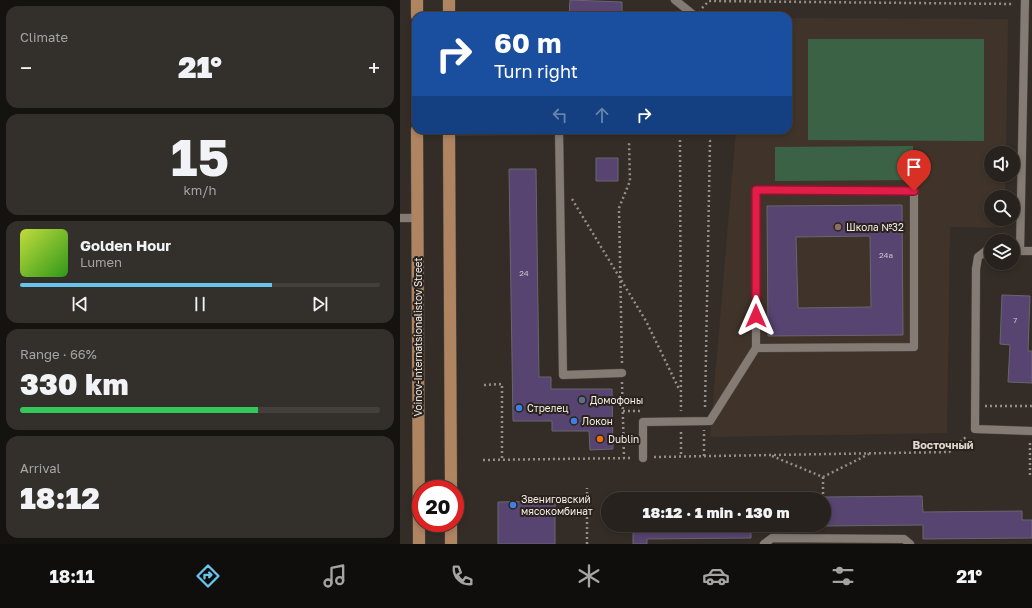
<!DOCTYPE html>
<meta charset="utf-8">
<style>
body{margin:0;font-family:"Golos Text",sans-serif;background:#332f2a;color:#f1f3f6;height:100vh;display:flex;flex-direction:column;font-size:15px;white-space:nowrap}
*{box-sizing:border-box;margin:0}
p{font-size:13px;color:#a4a4a4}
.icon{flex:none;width:22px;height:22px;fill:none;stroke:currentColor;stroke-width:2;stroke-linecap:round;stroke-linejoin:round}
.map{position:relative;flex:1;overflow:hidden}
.sheet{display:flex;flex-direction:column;gap:6px;padding:6px;background:#151310;width:400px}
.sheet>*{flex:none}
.top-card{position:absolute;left:12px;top:12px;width:380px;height:122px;border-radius:12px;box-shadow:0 2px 6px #0003,0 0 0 1px #433f3b;background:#1a4fa0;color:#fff;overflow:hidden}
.buttons{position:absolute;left:584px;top:146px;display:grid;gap:8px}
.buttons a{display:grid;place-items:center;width:36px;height:36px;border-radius:50%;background:#27221d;box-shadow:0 2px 6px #0003,0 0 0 1px #433f3b;font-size:20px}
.speed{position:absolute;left:12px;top:480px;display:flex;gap:8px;font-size:20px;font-weight:700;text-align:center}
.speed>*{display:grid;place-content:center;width:52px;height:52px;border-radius:50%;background:#27221d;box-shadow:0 2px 6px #0003,0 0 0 1px #433f3b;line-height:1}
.speed .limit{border:6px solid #d22;background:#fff;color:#111}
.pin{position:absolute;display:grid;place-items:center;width:34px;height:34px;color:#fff;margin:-41px -17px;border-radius:50% 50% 50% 0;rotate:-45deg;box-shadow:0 0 4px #0007}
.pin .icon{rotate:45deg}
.me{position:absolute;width:44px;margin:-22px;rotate:0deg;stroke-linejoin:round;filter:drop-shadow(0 0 3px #0008)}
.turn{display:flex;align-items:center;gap:14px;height:84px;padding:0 16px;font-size:18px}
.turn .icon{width:52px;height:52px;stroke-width:2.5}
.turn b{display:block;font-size:28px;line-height:34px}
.lanes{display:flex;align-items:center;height:38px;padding:0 16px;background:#0003;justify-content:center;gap:20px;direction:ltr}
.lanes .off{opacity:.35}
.big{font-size:30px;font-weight:800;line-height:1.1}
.sheet .card{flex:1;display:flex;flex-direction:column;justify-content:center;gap:6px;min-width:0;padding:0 14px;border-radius:12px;background:#332f2a}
.sheet .dial{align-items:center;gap:0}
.dial b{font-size:52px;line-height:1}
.song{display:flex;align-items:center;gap:12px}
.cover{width:48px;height:48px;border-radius:6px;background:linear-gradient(135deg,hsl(70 70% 55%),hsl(110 70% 35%))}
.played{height:4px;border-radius:2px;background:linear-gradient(90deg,#66c4ef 70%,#433f3b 70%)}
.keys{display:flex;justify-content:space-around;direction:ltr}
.heat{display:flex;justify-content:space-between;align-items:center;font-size:22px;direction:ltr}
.charge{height:6px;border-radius:3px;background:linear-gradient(90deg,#34c759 66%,#433f3b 0)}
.trip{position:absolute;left:201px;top:492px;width:230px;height:40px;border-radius:20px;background:#27221d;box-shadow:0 2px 6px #0003,0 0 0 1px #433f3b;font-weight:800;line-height:40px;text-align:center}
.tabs{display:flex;height:64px;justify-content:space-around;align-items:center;background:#100e0c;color:#a4a4a4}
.tabs .icon{width:28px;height:28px}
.tabs .active{color:#66c4ef}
.tabs b{font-size:18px;color:#f1f3f6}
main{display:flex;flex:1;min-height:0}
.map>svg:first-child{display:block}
</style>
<main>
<section class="sheet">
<div class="card"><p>Climate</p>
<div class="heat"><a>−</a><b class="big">21°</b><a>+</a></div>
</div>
<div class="card dial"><b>15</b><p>km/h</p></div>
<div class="card">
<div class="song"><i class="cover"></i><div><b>Golden Hour</b><p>Lumen</p></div></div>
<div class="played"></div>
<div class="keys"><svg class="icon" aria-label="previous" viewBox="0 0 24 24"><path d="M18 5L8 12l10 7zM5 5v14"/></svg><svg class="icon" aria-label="pause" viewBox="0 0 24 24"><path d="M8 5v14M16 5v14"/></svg><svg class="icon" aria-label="next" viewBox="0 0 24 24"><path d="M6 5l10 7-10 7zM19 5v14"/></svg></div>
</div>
<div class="card"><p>Range · 66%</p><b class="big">330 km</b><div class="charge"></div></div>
<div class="card"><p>Arrival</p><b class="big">18:12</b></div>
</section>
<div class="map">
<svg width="632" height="544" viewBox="0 0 632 544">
<rect width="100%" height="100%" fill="#342d27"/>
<path fill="#40342a" d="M388 18 608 19 606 153H591V175H605V197H591V219H605L604 228 550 227 547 433 310 437 336 130H388Z"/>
<path fill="#3c6245" d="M408 39H584V141L408 140Z
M513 146V180L375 181V147Z"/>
<path fill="#574470" stroke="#69666f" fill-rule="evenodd" d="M170 0 222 2V16H169Z
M196 158H218V181H196Z
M109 169H136L139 377H151V389H212L213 449 190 450 189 431H152V421H113Z
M502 205 503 335 368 336 367 206ZM470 236 471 307 398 308 396 237Z
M602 295 630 296 628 351H632V383L608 382 610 345 600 344Z
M522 496 523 512 622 511V520H632V538L523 539V525L424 526V497Z
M155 501V544H98V502Z
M233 525H351V538L247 539V544H233Z"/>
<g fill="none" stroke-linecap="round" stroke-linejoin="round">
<g stroke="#4f4944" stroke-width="9">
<path id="lane" d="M275 0 295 16
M159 130 163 375 222 373
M49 131 302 130
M0 218H18
M591 250H587L578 257 576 269 575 429 632 431
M613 251H632
M620 251 625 0
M243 458V422L310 421 356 348 514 347V191L356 190V348
M364 544 372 538 504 539 510 544"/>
</g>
<g stroke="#4f4944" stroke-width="13">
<path id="primary" d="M17 0V16
M49 0V16
M17 130 19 544
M49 130 51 489
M51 523V544"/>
</g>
<path stroke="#948e89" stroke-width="2.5" stroke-dasharray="2 3" stroke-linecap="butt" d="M302 8 309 1 614 4
M280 140 281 411
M172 199 246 321 279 389
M222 363 219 208 230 181 229 141
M222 382 224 458
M84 385 102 384V460
M585 406H632
M305 407 310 141 308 139
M223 411H240
M281 432V457
M304 456V430
M372 456 423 477 469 454
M254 457 549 452 567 436
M83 460 233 458
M630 475V441
M423 477V497
M187 544V488"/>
<use href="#lane" stroke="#837b74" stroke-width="8"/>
<use href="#primary" stroke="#af8461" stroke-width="12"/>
</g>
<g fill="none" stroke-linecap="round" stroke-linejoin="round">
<g stroke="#92132f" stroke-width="10">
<path id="route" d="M356 316V190L514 191"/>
</g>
<use href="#route" stroke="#e11d48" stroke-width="7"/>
</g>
<circle fill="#8d6e63" stroke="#2a231d" stroke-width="1.5" cx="438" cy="227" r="4"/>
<circle fill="#5c6f8a" stroke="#2a231d" stroke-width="1.5" cx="182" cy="400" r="4"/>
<g fill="#3f7fe0" stroke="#2a231d" stroke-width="1.5">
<circle cx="119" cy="408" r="4"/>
<circle cx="174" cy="421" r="4"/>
<circle cx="113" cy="505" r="4"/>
</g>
<circle fill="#e8710a" stroke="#2a231d" stroke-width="1.5" cx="200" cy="439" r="4"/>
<g text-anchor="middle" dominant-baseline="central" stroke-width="4" stroke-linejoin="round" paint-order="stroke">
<g font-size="8" fill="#cbc3cb">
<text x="486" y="255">24а</text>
<text x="124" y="273">24</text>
<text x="615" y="320">7</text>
</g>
<g font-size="10" fill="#f2ede9" stroke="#2a231d" text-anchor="start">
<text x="446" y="227">Школа №32</text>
<text x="190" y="400">Домофоны</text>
<text x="127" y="408">Стрелец</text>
<text x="182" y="421">Локон</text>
<text x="208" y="439">Dublin</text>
<text x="121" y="499">Звениговский<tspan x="121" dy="12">мясокомбинат</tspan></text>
</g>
<g font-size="10" fill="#f2ede9" stroke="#2a231d">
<text transform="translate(18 337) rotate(-90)">Voinov-Internatsionalistov Street</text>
</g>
<g font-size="11" font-weight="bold" fill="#e0d7cf" stroke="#2a231d">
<text x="543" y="444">Восточный</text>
</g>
</g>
</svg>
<div class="buttons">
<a><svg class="icon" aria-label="sound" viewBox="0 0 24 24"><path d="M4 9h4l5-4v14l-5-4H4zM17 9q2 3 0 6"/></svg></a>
<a><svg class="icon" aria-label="search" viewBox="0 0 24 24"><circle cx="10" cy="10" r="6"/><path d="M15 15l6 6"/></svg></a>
<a><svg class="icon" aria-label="layers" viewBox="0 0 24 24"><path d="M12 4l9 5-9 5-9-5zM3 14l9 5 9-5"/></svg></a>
</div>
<div class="speed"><div class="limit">20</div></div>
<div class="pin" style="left:514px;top:191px;background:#d93025"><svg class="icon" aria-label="arrive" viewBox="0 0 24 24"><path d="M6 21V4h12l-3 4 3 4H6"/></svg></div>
<svg class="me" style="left:356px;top:316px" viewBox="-20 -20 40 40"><path d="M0-17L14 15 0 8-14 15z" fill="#e11d48" stroke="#fff" stroke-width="4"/></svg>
<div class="trip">18:12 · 1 min · 130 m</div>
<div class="top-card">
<div class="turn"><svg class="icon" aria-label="right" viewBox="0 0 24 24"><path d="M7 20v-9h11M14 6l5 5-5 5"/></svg><div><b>60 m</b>Turn right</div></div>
<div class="lanes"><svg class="icon off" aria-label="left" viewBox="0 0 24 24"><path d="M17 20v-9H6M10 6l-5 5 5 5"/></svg><svg class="icon off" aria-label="ahead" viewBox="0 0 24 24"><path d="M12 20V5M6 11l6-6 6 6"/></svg><svg class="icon" aria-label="right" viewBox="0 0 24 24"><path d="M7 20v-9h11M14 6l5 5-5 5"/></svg></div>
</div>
</div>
</main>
<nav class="tabs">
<b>18:11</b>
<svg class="icon active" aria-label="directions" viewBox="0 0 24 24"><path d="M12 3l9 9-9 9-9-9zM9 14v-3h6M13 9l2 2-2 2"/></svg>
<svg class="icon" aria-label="music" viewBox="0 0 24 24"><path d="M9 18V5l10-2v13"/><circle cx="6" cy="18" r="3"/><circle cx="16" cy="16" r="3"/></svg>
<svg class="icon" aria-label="phone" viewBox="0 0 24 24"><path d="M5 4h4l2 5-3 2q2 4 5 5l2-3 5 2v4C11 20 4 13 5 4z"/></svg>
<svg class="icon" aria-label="climate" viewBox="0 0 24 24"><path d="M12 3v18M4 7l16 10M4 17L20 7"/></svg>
<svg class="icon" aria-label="car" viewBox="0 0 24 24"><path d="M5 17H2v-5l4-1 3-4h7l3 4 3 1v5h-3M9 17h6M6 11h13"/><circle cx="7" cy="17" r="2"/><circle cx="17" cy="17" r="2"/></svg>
<svg class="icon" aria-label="filters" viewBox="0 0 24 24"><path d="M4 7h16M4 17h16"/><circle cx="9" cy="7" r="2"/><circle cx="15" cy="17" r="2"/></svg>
<b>21°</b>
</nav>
